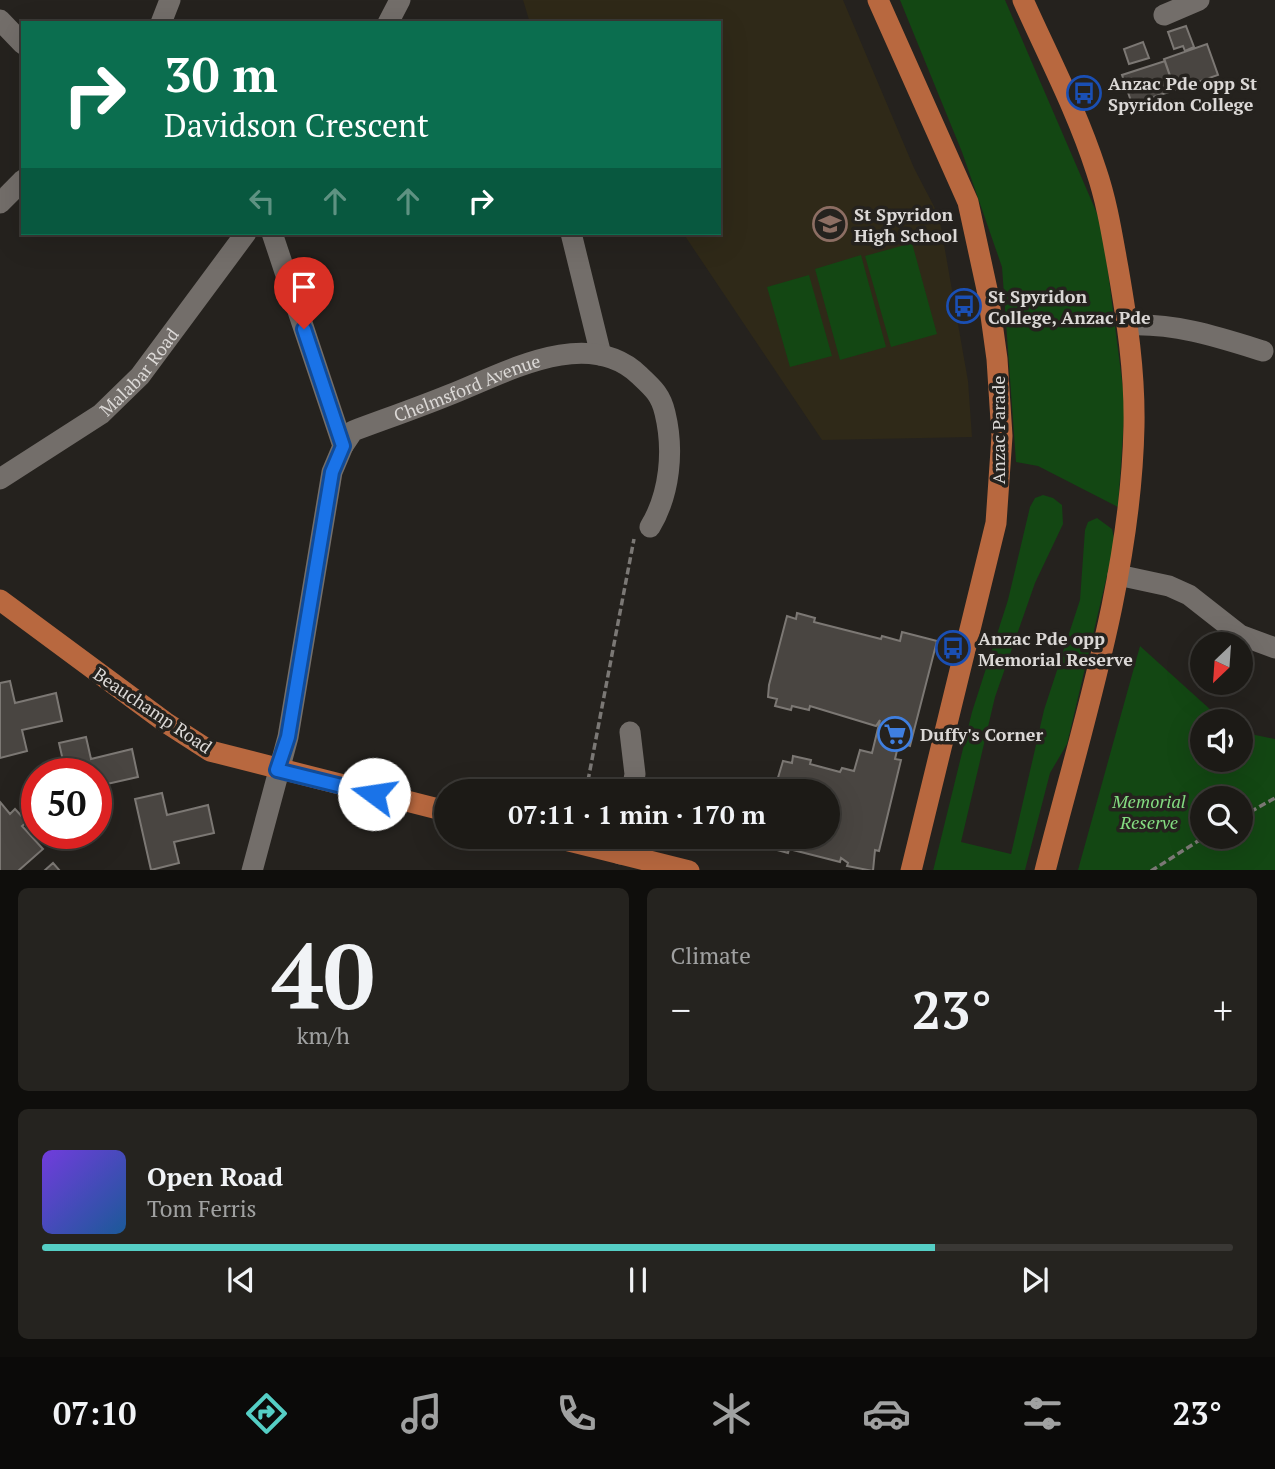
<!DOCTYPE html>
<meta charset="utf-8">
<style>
body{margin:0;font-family:"PT Serif",serif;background:#25231f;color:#f1f3f6;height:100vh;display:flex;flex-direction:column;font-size:26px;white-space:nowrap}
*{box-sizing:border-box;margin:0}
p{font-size:23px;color:#a0a1a1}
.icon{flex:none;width:38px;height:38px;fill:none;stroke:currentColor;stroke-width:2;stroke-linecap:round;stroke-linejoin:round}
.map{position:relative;height:870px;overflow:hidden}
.side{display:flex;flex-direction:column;gap:18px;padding:18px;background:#0f0e0c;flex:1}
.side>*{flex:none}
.banner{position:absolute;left:21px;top:21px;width:700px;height:214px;border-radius:0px;box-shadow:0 7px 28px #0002,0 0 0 2px #3a3835;background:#0b6e4f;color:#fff;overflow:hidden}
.needle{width:46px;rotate:205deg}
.controls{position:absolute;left:1190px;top:632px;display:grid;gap:14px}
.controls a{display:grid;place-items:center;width:63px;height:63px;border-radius:50%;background:#1c1a16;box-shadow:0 7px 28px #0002,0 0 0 2px #3a3835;font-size:35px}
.speed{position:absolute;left:21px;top:758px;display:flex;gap:14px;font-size:35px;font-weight:700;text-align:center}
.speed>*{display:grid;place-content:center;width:91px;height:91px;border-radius:50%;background:#1c1a16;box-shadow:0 7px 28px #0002,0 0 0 2px #3a3835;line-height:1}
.speed .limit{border:10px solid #d22;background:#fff;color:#111}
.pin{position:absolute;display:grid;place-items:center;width:60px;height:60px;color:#fff;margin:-72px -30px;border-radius:50% 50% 50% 0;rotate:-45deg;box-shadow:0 0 7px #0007}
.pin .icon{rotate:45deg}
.me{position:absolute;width:77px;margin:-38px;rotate:284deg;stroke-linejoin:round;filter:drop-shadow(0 0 5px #0008)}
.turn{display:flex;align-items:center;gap:24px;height:147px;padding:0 28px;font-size:32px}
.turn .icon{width:91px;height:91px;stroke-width:2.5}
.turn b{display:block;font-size:49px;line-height:60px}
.lanes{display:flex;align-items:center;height:66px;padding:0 28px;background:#0003;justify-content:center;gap:35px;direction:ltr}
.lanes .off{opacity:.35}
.big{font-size:52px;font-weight:700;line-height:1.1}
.side .tile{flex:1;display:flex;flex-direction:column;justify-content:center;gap:10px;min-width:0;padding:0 24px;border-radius:10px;background:#25231f}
.side .dial{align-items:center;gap:0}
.dial b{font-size:91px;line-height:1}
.song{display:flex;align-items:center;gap:21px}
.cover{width:84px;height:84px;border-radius:10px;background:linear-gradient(135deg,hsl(260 70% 55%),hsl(210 70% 35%))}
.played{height:7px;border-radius:4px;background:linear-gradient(90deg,#55cec5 75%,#3a3835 75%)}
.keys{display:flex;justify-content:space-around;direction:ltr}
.heat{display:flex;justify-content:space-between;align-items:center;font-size:38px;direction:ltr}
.side .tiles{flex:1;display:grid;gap:18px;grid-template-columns:1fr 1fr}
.tile:last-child{grid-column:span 2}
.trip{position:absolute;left:434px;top:779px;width:406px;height:70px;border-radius:35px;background:#1c1a16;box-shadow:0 7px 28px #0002,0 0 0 2px #3a3835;font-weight:700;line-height:70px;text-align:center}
.dock{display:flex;height:112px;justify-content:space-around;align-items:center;background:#0b0a09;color:#a0a1a1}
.dock .icon{width:49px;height:49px}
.dock .current{color:#55cec5}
.dock b{font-size:32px;color:#f1f3f6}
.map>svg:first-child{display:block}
</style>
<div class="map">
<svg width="1275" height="871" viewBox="0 0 1275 871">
<rect width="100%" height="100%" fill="#25221e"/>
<path fill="#2f2918" d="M523 0H843L914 168 939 216 968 381 972 437 822 440 683 233H719V23H530Z"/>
<path fill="#134713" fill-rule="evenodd" d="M900 0H1005L1102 225 1125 404 1118 507 1038 466 1016 462 1002 267 962 152Z
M912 243 937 334 891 347 865 256Z
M861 255 886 347 840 360 815 269Z
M809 275 832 356 790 367 767 287Z
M1043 495 1053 498 1062 505 1063 524 1035 583 995 697 961 842 1011 854 1044 710 1080 600 1085 530 1088 522 1097 518 1112 529 1115 542 1067 744 1050 773 1025 870 933 871 972 712 1008 600 1030 507 1035 498Z
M1140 646 1223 721H1202V760H1241V732L1275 739V870H1078ZM1241 798V836H1202V798Z"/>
<path fill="#494541" stroke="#7c7874" stroke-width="2" d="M1186 26 1194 47 1185 51 1183 46 1174 49 1168 32Z
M1143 42 1149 58 1129 64 1124 49Z
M1207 44 1218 75 1175 90 1164 59Z
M1165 61 1175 90 1132 104 1122 75Z
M797 613 815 618 814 622 881 639 882 636 900 641 902 632 937 641 910 746 899 742 895 759 901 760 879 851 875 850 873 871 847 866 848 863 841 858 840 862 789 849 788 853 770 848 771 844 762 842 764 836H828V791H774L783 761 792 763 793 756 811 760 810 764 840 772 842 768 854 771 860 750 872 753 880 720 876 726 810 706 809 710 792 706 791 710 775 706 777 699 768 697 769 685 787 616 796 619Z
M10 681 15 703 56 693 62 721 22 730 27 751 0 758V683Z
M86 737 91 759 132 749 138 777 98 786 102 808 96 809V774H66L59 743Z
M162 793 167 815 208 805 214 833 174 842 179 863 151 870 135 799Z
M0 802 10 814 15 809 27 822 22 826 43 849 18 871H0Z
M53 863 60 871H44Z"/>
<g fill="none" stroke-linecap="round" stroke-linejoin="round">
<path stroke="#7b7875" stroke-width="3.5" stroke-dasharray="7 3.5" stroke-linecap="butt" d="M586 791 634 539
M1241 817 1275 798
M1151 871 1206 836"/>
<g stroke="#736e6a" stroke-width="21">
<path d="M1164 15 1199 0"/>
<path d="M0 20 23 44"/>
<path d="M161 23 170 0"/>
<path d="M388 23 400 0"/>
<path d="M0 203 23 180"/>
<path d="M571 233 601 355"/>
<path d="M1128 325C1176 323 1218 337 1263 351"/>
<path id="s1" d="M343 446 353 431C385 419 417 408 449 395 503 374 587 325 639 375 653 388 661 395 665 413 674 450 670 494 650 527"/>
<path id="s2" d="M0 479 101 414 140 376 246 233"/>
<path d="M1118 575 1169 586 1189 595 1240 635 1275 648"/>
<path d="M630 732 635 774 632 791"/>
<path d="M620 854 623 836"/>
<path d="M252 871 288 737 332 472 343 446 272 233"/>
</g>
<path stroke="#b8683f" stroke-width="21" d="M878 0 968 202 988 294 997 359 1002 436 996 523 911 871
M1023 0C1048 56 1077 111 1096 170 1107 202 1112 235 1118 268 1127 320 1135 372 1134 426 1131 577 1082 725 1045 871
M0 600 165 722 210 751 446 811
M549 836 689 871"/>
</g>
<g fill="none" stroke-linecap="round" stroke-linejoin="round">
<g stroke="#114b97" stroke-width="18">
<path id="route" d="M304 329 343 446 332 472 288 737 277 770 374 794"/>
</g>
<use href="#route" stroke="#1a73e8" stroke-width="12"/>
</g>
<defs>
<g id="bus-ring" transform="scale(1.75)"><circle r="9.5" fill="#25221e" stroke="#1a4fb4" stroke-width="1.5"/><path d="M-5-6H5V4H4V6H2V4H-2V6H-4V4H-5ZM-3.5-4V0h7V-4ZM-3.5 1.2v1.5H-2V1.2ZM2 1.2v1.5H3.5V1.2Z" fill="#1a4fb4"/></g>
<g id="school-ring" transform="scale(1.75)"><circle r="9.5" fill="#25221e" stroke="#8d6e63" stroke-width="1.5"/><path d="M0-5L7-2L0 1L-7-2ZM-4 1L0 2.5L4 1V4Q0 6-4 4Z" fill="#8d6e63"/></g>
<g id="supermarket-ring" transform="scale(1.75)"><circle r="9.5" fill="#25221e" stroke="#3f7fe0" stroke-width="1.5"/><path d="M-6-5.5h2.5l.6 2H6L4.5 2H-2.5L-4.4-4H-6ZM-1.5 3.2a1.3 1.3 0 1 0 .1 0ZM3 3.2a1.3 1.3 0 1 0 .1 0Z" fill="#3f7fe0"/></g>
</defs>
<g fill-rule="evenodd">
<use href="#bus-ring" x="1084" y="93"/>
<use href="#school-ring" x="830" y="224"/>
<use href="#bus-ring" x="964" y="306"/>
<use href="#bus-ring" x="953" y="648"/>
<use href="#supermarket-ring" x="895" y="734"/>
</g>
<g text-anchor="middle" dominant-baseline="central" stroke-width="7" stroke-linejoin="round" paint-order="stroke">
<g font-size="18" font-weight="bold" fill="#dbd8d6" stroke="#25221e" text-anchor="start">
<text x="1108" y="83">Anzac Pde opp St<tspan x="1108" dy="21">Spyridon College</tspan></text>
<text x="854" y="214">St Spyridon<tspan x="854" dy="21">High School</tspan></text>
<text x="988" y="296">St Spyridon<tspan x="988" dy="21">College, Anzac Pde</tspan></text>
<text x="978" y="638">Anzac Pde opp<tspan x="978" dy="21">Memorial Reserve</tspan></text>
<text x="920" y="734">Duffy's Corner</text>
</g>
<g font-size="18" fill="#dbd8d6" stroke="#25221e">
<text stroke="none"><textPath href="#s2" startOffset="177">Malabar Road</textPath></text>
<text stroke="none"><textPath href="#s1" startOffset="140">Chelmsford Avenue</textPath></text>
<text transform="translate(998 430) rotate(-90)">Anzac Parade</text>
<text transform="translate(153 710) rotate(34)">Beauchamp Road</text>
</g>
<g font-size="18" font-style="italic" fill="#85dd82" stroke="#25221e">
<text x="1149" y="801">Memorial<tspan x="1149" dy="21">Reserve</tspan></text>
</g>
</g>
</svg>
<div class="controls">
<a><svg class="needle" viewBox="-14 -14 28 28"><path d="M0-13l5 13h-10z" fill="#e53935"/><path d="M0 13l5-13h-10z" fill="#a0a1a1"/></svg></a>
<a><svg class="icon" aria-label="sound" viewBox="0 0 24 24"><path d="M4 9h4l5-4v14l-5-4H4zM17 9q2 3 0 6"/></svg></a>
<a><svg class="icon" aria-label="search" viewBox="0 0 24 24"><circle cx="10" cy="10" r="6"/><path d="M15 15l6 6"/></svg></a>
</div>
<div class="speed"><div class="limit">50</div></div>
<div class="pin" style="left:304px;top:329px;background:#d93025"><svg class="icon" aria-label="arrive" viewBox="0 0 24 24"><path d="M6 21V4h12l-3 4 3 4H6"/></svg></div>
<svg class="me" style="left:374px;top:794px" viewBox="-20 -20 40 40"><circle r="19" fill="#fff"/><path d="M0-13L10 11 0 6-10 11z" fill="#1a73e8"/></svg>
<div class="trip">07:11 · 1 min · 170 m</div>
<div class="banner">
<div class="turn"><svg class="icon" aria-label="right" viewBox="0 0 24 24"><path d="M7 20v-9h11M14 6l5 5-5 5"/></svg><div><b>30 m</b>Davidson Crescent</div></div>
<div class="lanes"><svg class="icon off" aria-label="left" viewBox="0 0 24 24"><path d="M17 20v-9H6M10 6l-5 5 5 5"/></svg><svg class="icon off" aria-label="ahead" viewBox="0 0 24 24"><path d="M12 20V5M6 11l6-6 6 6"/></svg><svg class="icon off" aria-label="ahead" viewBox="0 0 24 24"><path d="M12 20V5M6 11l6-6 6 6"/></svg><svg class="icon" aria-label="right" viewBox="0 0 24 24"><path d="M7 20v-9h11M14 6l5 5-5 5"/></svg></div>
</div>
</div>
<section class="side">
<div class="tiles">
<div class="tile dial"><b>40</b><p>km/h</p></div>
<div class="tile"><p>Climate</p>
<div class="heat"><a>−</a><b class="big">23°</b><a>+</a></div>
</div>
<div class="tile">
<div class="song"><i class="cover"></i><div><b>Open Road</b><p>Tom Ferris</p></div></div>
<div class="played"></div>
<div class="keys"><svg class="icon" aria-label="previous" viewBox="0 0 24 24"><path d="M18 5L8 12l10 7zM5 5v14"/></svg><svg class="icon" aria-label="pause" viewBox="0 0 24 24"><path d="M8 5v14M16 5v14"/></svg><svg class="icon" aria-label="next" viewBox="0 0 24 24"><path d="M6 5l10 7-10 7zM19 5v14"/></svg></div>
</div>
</div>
</section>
<nav class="dock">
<b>07:10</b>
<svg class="icon current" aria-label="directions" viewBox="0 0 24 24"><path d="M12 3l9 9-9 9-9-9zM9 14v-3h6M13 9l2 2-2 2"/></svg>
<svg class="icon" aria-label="music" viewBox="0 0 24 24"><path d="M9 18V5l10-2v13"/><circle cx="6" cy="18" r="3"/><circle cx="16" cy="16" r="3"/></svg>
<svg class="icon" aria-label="phone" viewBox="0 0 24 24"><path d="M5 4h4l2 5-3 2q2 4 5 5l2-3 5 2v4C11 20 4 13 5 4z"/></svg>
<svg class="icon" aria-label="climate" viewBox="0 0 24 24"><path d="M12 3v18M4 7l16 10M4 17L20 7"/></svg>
<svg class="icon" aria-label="car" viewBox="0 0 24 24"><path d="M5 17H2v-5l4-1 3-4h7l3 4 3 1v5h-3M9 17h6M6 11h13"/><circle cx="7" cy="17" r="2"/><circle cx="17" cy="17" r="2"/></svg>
<svg class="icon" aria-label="filters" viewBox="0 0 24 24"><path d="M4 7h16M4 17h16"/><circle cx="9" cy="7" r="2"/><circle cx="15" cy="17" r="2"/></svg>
<b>23°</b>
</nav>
